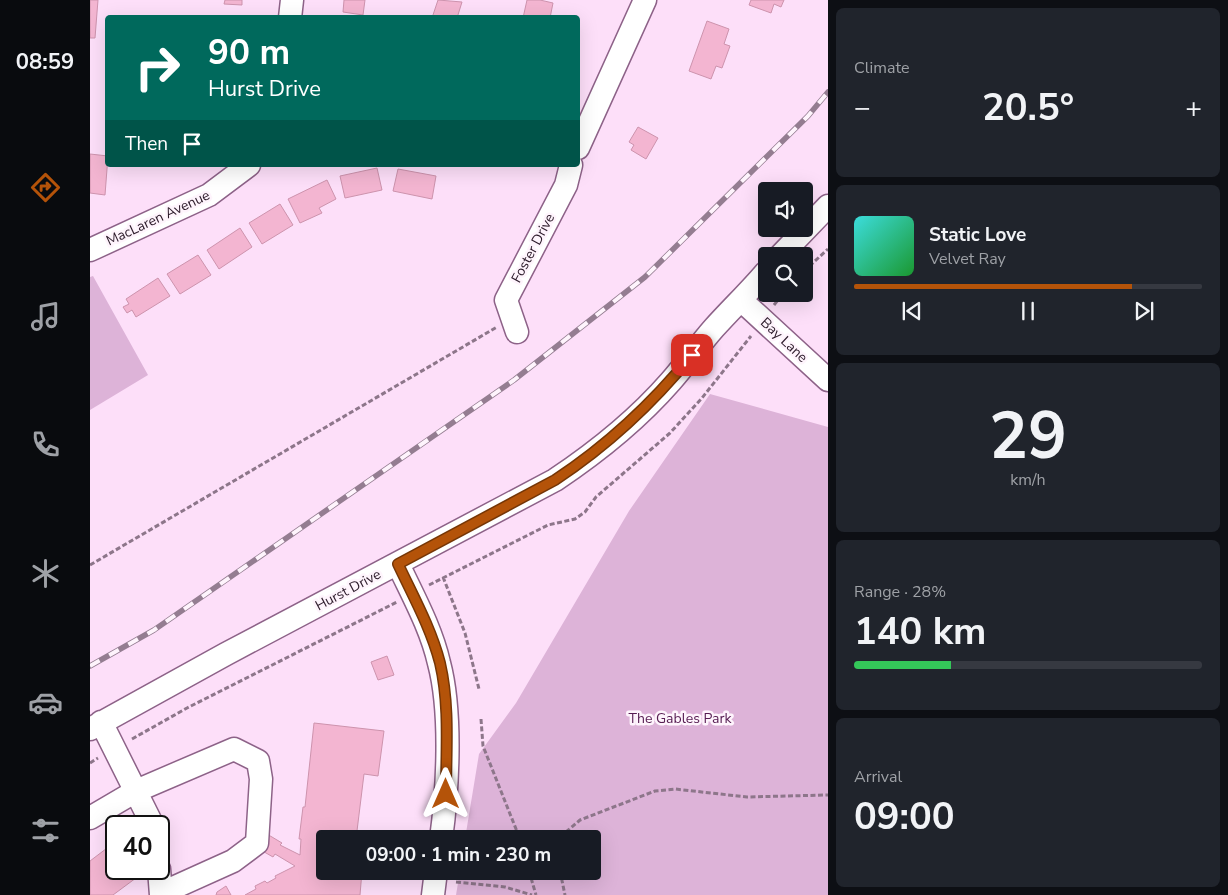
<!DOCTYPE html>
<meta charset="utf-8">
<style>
body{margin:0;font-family:"Nunito Sans",sans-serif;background:#20242c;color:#f1f3f6;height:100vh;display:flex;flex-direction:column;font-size:19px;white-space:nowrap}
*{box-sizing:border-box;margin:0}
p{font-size:16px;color:#9ea1a6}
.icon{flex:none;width:28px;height:28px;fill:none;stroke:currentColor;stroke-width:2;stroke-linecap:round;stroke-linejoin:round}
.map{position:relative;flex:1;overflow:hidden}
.drawer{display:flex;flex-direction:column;gap:8px;padding:8px;background:#0d0f14;width:400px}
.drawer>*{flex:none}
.banner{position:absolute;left:15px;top:15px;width:475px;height:152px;border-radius:5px;box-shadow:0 5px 20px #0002;background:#00695c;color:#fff;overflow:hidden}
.buttons{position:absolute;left:668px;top:182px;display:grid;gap:10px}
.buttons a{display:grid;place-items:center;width:55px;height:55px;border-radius:5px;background:#171b24;box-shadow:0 5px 20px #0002;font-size:25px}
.speed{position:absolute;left:15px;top:815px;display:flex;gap:10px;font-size:25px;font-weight:700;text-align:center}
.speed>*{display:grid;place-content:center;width:65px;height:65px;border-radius:50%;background:#171b24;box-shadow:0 5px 20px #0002;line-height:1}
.speed .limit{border:2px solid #111;border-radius:8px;background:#fff;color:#111}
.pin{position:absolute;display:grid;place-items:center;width:42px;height:42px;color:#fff;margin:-21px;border-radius:10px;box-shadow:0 2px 8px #0006}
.me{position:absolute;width:55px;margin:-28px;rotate:0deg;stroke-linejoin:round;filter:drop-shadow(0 0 4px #0008)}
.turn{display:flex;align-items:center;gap:18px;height:105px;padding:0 20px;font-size:22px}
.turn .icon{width:65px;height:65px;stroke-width:2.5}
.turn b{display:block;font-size:35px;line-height:42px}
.then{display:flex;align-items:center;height:48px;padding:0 20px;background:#0003;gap:10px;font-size:19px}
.big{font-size:38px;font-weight:700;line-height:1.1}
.drawer .widget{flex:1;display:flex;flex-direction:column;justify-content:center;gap:8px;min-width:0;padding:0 18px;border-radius:8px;background:#20242c}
.drawer .dial{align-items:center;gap:0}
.dial b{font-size:65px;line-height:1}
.song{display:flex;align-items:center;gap:15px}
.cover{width:60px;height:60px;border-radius:8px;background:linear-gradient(135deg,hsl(180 70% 55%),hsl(130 70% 35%))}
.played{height:5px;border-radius:2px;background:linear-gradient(90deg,#b45309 80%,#363941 80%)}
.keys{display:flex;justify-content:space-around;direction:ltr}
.heat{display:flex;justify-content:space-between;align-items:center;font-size:28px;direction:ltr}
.charge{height:8px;border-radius:4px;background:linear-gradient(90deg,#34c759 28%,#363941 0)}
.trip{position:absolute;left:226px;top:830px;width:285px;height:50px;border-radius:5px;background:#171b24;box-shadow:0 5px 20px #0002;font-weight:700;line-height:50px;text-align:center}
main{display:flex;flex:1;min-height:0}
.menu{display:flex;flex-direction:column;width:90px;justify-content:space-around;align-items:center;background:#090b0e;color:#9ea1a6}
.menu .icon{width:35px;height:35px}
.menu .active{color:#b45309}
.menu b{font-size:22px;color:#f1f3f6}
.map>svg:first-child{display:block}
</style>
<main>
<nav class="menu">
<b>08:59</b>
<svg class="icon active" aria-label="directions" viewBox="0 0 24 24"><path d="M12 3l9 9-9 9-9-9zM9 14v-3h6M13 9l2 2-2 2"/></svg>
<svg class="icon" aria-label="music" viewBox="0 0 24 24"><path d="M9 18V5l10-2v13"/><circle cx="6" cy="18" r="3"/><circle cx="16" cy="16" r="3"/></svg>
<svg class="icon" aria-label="phone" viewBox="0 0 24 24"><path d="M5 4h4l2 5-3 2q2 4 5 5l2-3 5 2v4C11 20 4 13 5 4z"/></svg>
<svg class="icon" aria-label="climate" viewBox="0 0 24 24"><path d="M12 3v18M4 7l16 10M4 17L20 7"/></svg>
<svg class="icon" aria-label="car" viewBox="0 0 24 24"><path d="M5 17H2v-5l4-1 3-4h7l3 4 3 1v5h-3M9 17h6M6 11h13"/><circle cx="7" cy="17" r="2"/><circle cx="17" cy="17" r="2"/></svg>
<svg class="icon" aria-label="filters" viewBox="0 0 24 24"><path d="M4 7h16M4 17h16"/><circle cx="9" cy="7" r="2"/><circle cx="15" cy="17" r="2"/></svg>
</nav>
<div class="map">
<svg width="738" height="895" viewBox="0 0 738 895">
<rect width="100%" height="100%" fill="#fddff9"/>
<path fill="#ddb3d8" d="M3 276 58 375 0 410V277Z
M620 394 738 427V895H366L370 871H502V839H375L389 754 426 703 539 511Z"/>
<path fill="#f3b5d1" stroke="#cd93ad" d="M0 0H8L5 38H0Z
M135 0H152V5L134 4Z
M254 0H275L273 15 253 12Z
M348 0 372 2 367 18H342Z
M437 0H450L463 3 460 18H433Z
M661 0H694L691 7 684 4 681 13 659 5Z
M617 21 639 29 634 44 640 46 632 68 626 66 621 79 599 71Z
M548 127 568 138 556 159 541 150 544 145 539 142Z
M0 154 18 156 15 195 0 193Z
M287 168 292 190 255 198 250 176Z
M308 169 346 176 342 199 303 191Z
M237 180 246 199 229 208 232 213 210 223 198 199Z
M190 204 203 225 172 244 159 223Z
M150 228 162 247 129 269 117 250Z
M108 255 121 275 90 294 77 274Z
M68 278 80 296 46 317 42 310 37 313 33 307 39 304 36 299Z
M297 656 304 675 288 680 281 662Z
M224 723 294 731 288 776 274 774 266 839H235V871H272L270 895H155L166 889 165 886 175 881 177 883 186 878 185 876 205 866 185 854 183 857 169 849 177 834 192 843 190 845 210 855 211 839H209L213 807H215Z
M25 842 26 869H46L50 875 23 895H0V861Z
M136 886 141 895H126L127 892Z"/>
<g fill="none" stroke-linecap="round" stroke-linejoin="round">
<g stroke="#8d6288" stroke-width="25">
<path id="minor" d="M200 18 202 0
M488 148 555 0
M0 250 119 195 159 165
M690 256 738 206
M651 300 738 380
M427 332 416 300 476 185 481 165
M308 564C323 596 341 628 349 663 362 712 358 788 351 839
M11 722 63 826
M0 729 136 654 465 480C507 452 547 420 581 381 596 364 609 345 624 328 641 309 660 291 676 272
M0 818 46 791 144 749 168 761 171 779 167 843 143 861 72 893
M69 869 71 895
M343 895 346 871"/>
</g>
<path stroke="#8d768a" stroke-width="3" stroke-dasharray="5 2.5" stroke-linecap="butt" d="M714 271 738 249
M684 305 693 294
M0 565 407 327
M353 577 375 633 389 689
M339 585 458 525 485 519 495 512 506 497 580 433 612 398 661 336
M391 719 393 746 430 839
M42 739 97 708 307 602
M0 763 8 758
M473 839 476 832 490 820 565 791 585 789 657 797 738 795
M439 871 446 895
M470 871 475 895
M366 882 415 887 442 895"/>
<use href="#minor" stroke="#fff" stroke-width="22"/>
<g stroke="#947d91" stroke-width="5.5">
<path id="rail" d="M0 666 64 630 424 380 555 277 718 116 738 92"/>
</g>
<use href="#rail" stroke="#fef4fc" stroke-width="4" stroke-dasharray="11" stroke-linecap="butt"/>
</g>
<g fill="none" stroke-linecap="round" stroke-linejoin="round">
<g stroke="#753606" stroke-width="12">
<path id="route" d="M356 794C356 751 360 706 350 663 341 628 323 596 308 564L465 480C518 445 562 404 602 355"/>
</g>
<use href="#route" stroke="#b45309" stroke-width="9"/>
</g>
<g text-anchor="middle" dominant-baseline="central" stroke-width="5" stroke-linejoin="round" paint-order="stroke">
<g font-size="14" fill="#2a1928" stroke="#fef4fc">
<text transform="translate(68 218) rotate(-25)">MacLaren Avenue</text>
<text transform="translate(443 248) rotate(-62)">Foster Drive</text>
<text transform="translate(694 340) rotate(43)">Bay Lane</text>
<text transform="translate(258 590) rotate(-28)">Hurst Drive</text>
</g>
<g font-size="14" fill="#561c52" stroke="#fef4fc">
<text x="590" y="718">The Gables Park</text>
</g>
</g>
</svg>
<div class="buttons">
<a><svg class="icon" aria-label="sound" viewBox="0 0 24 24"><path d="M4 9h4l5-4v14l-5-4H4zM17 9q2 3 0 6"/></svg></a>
<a><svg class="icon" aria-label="search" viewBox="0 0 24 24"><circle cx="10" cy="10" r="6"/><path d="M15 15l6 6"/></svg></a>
</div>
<div class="speed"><div class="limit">40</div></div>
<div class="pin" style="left:602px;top:355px;background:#d93025"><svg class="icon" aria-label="arrive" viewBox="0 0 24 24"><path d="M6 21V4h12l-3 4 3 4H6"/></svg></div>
<svg class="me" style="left:356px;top:794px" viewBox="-20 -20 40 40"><path d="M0-17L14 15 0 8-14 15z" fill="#b45309" stroke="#fff" stroke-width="4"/></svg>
<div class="trip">09:00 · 1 min · 230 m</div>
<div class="banner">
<div class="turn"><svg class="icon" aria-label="right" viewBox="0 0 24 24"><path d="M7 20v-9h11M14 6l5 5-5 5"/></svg><div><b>90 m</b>Hurst Drive</div></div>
<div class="then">Then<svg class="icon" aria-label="arrive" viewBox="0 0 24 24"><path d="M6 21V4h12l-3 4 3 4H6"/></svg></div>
</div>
</div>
<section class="drawer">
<div class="widget"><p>Climate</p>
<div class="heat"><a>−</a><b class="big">20.5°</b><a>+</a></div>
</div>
<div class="widget">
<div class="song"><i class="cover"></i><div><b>Static Love</b><p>Velvet Ray</p></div></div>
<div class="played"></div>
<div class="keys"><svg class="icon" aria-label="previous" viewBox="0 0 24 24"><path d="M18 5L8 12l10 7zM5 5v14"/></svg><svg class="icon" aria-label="pause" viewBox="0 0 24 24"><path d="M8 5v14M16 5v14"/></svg><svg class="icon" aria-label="next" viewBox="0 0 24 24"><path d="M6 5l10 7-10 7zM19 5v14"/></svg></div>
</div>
<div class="widget dial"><b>29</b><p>km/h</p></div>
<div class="widget"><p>Range · 28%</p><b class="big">140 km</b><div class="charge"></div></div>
<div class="widget"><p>Arrival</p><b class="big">09:00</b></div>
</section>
</main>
